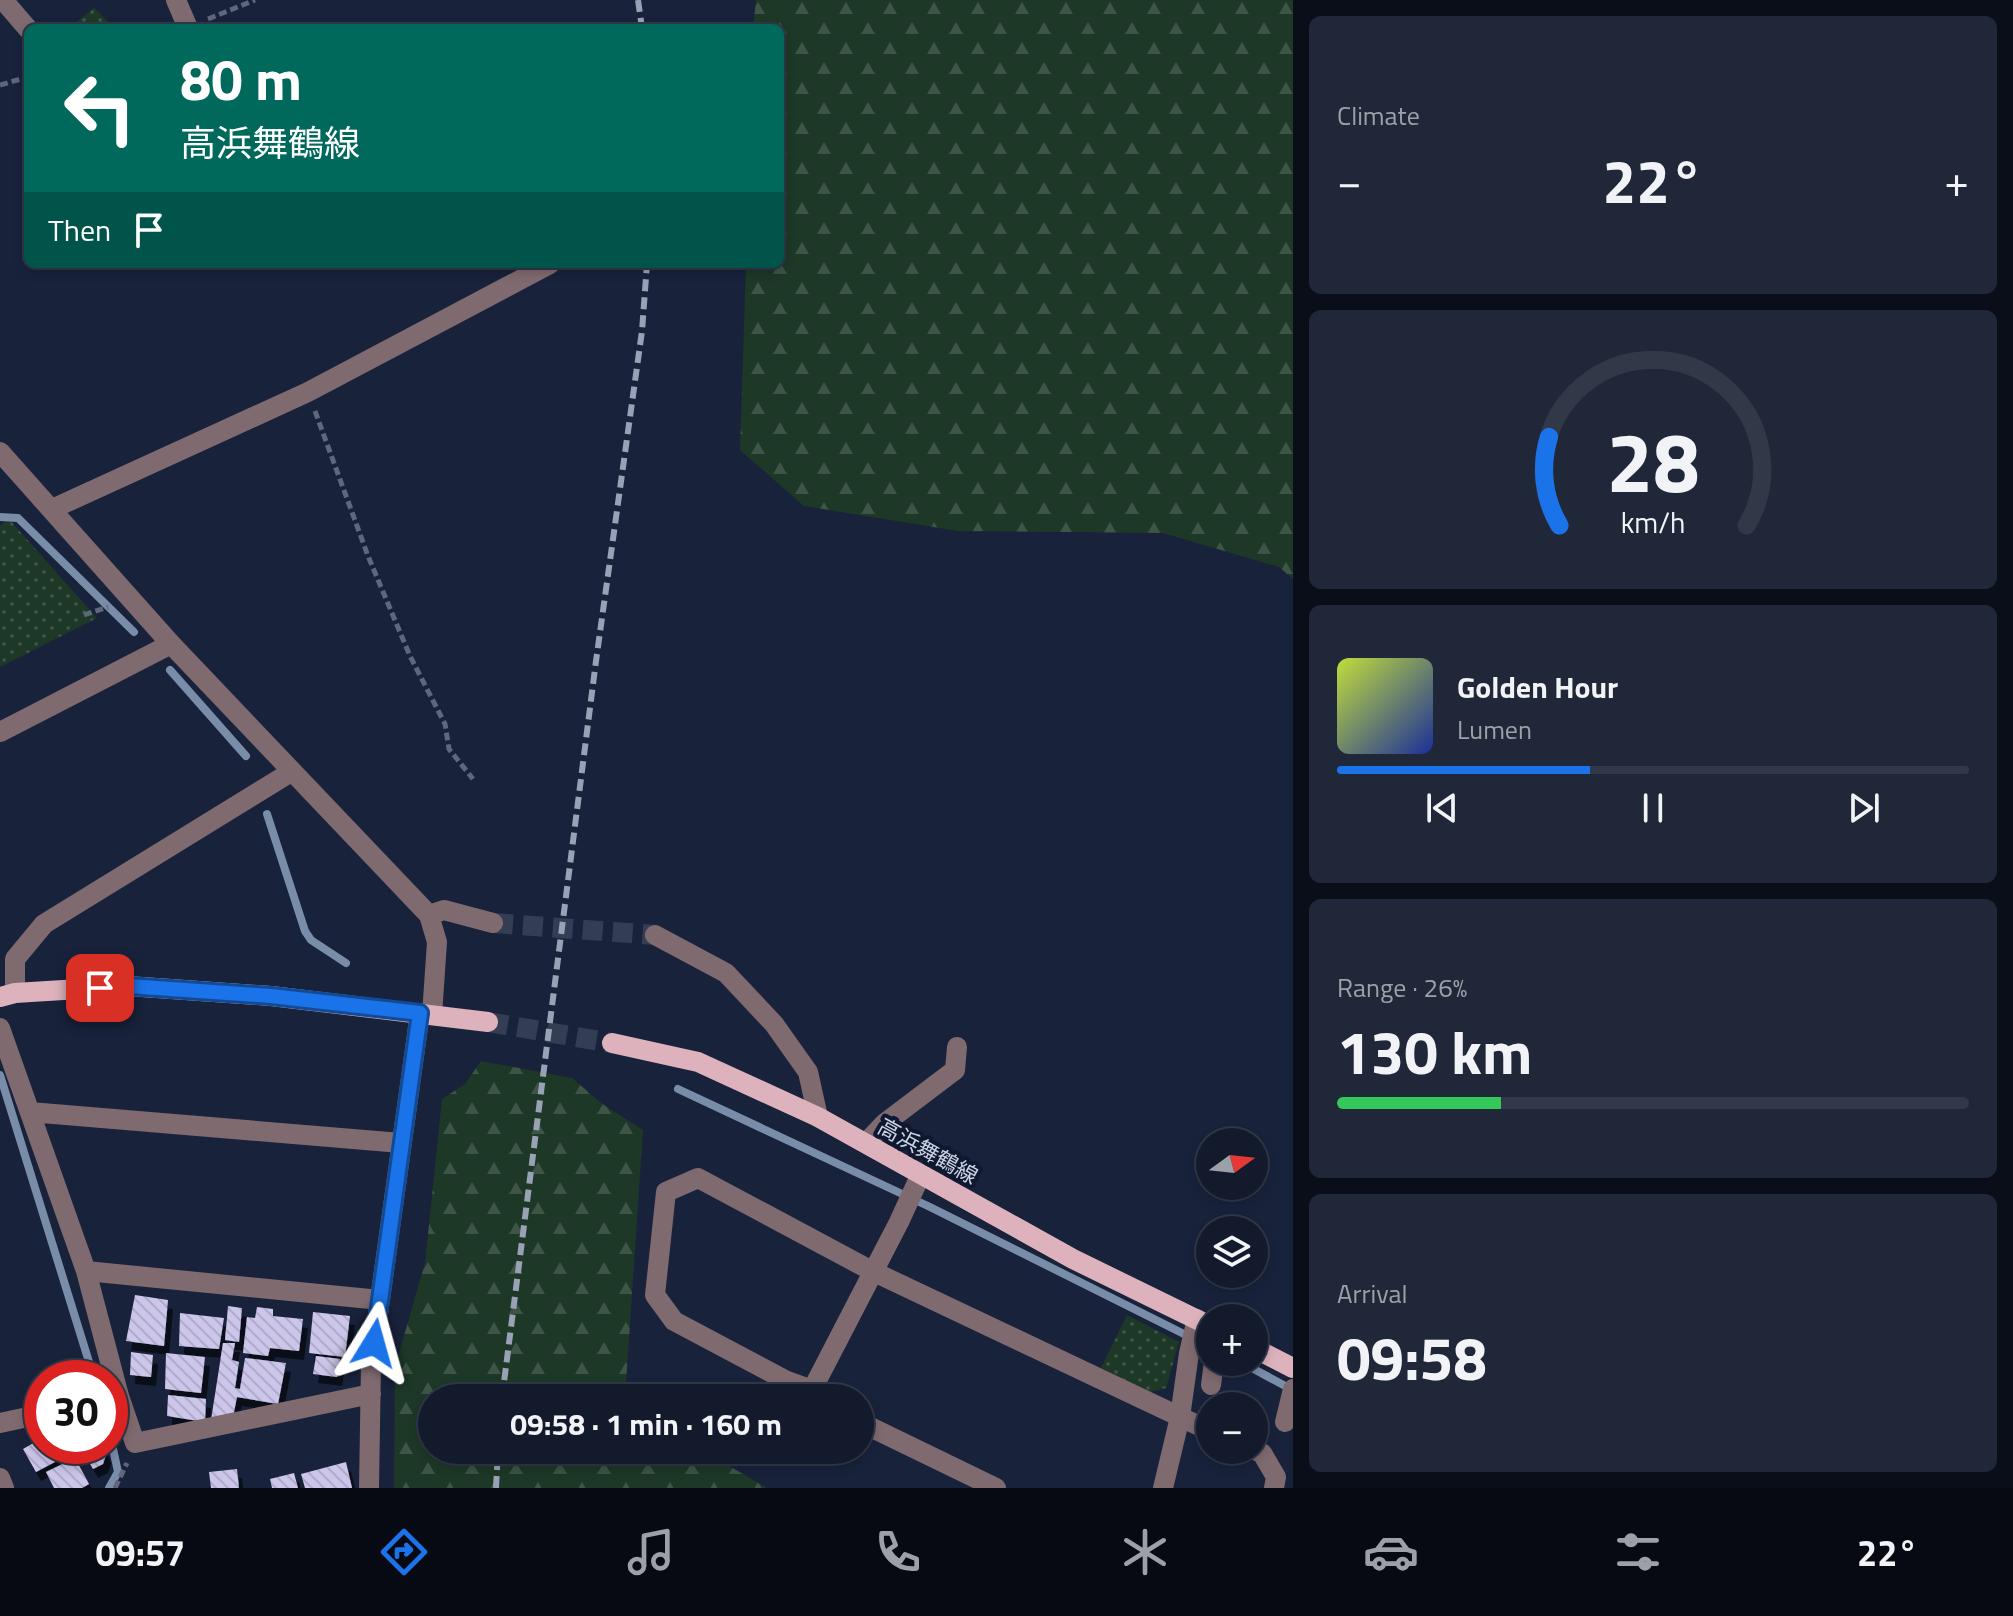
<!DOCTYPE html>
<meta charset="utf-8">
<style>
body{margin:0;font-family:"Titillium Web","Noto Sans JP",sans-serif;background:#1f2738;color:#f1f3f6;height:100vh;display:flex;flex-direction:column;font-size:30px;white-space:nowrap}
*{box-sizing:border-box;margin:0}
p{font-size:26px;color:#9ca1a9}
.icon{flex:none;width:44px;height:44px;fill:none;stroke:currentColor;stroke-width:2;stroke-linecap:round;stroke-linejoin:round}
.map{position:relative;flex:1;overflow:hidden}
.details{display:flex;flex-direction:column;gap:16px;padding:16px;background:#0a0e18;width:720px}
.details>*{flex:none}
.guide{position:absolute;left:24px;top:24px;width:760px;height:244px;border-radius:12px;box-shadow:0 4px 12px #0003,0 0 0 2px #313848;background:#00695c;color:#fff;overflow:hidden}
.needle{width:52px;rotate:75deg}
.controls{position:absolute;left:1196px;top:1128px;display:grid;gap:16px}
.controls a{display:grid;place-items:center;width:72px;height:72px;border-radius:50%;background:#121a2c;box-shadow:0 4px 12px #0003,0 0 0 2px #313848;font-size:40px}
.speed{position:absolute;left:24px;top:1360px;display:flex;gap:16px;font-size:40px;font-weight:700;text-align:center}
.speed>*{display:grid;place-content:center;width:104px;height:104px;border-radius:50%;background:#121a2c;box-shadow:0 4px 12px #0003,0 0 0 2px #313848;line-height:1}
.speed .limit{border:12px solid #d22;background:#fff;color:#111}
.pin{position:absolute;display:grid;place-items:center;width:68px;height:68px;color:#fff;margin:-34px;border-radius:16px;box-shadow:0 4px 12px #0006}
.me{position:absolute;width:88px;margin:-44px;rotate:8deg;stroke-linejoin:round;filter:drop-shadow(0 0 6px #0008)}
.turn{display:flex;align-items:center;gap:28px;height:168px;padding:0 24px;font-size:36px}
.turn .icon{width:104px;height:104px;stroke-width:2.5}
.turn b{display:block;font-size:56px;line-height:68px}
.then{display:flex;align-items:center;height:76px;padding:0 24px;background:#0003;gap:16px;font-size:30px}
.big{font-size:60px;font-weight:700;line-height:1.1}
.details .tile{flex:1;display:flex;flex-direction:column;justify-content:center;gap:12px;min-width:0;padding:0 28px;border-radius:12px;background:#1f2738}
.details .dial{align-items:center;gap:0}
.dial svg{height:208px;overflow:visible;fill:none;stroke:#313848;stroke-width:7;stroke-linecap:round;text-anchor:middle}
.dial text{fill:#f1f3f6;stroke:none}
.song{display:flex;align-items:center;gap:24px}
.cover{width:96px;height:96px;border-radius:12px;background:linear-gradient(135deg,hsl(70 70% 55%),hsl(230 70% 35%))}
.played{height:8px;border-radius:4px;background:linear-gradient(90deg,#1a73e8 40%,#313848 40%)}
.keys{display:flex;justify-content:space-around;direction:ltr}
.heat{display:flex;justify-content:space-between;align-items:center;font-size:44px;direction:ltr}
.charge{height:12px;border-radius:6px;background:linear-gradient(90deg,#34c759 26%,#313848 0)}
.trip{position:absolute;left:418px;top:1384px;width:456px;height:80px;border-radius:40px;background:#121a2c;box-shadow:0 4px 12px #0003,0 0 0 2px #313848;font-weight:700;line-height:80px;text-align:center}
.tab-bar{display:flex;height:128px;justify-content:space-around;align-items:center;background:#070a12;color:#9ca1a9}
.tab-bar .icon{width:56px;height:56px}
.tab-bar .selected{color:#1a73e8}
.tab-bar b{font-size:36px;color:#f1f3f6}
main{display:flex;flex:1;min-height:0}
.map>svg:first-child{display:block}
</style>
<main>
<div class="map">
<svg width="1293" height="1488" viewBox="0 0 1293 1488">
<defs>
<pattern id="green-dots" width="8" height="8" patternUnits="userSpaceOnUse" patternTransform="scale(2)"><rect width="8" height="8" fill="#1d3827"/><path d="M2 2h.1M6 6h.1" fill="none" stroke="#3d5446" stroke-width="1.8" stroke-linecap="round"/></pattern>
<pattern id="forest-firs" width="22" height="20" patternUnits="userSpaceOnUse" patternTransform="scale(2)"><rect width="22" height="20" fill="#1d3827"/><path d="M5 1l3.5 6h-7zM16 11l3.5 6h-7z" fill="#3d5446"/></pattern>
<pattern id="building-back-hatch" width="6" height="6" patternUnits="userSpaceOnUse" patternTransform="scale(2)"><rect width="6" height="6" fill="#ccc6ea"/><path d="M-1 5l2 2M0 0l6 6M5-1l2 2" fill="none" stroke="#afabc9"/></pattern>
<filter id="shadow"><feDropShadow dx="5" dy="9" stdDeviation="0" flood-color="#0009"/></filter>
</defs>
<rect width="100%" height="100%" fill="#18223b"/>
<path fill="url(#green-dots)" d="M94 8 115 28H68H69Z
M8 518 97 618 0 667V526Z
M1127 1315 1179 1342 1166 1388 1150 1392 1101 1368Z"/>
<path fill="url(#forest-firs)" d="M756 0H1293V579L1279 567 1163 533 958 531 804 506 740 450 746 264H780V28H753Z
M481 1061 572 1078 601 1103 643 1130 625 1398H432V1450H702L767 1488H394L395 1367 425 1263 442 1099 465 1084Z"/>
<g fill="none" stroke-linecap="round" stroke-linejoin="round">
<path stroke="#798ca8" stroke-width="8" d="M0 517 18 518 134 632
M170 670 246 756
M267 814 305 931 311 940 346 963
M0 1075 94 1378
M678 1089 930 1207 1208 1346
M1241 1362 1287 1387
M109 1488 118 1472 110 1435"/>
</g>
<path fill="url(#building-back-hatch)" filter="url(#shadow)" d="M135 1295 168 1300 164 1346 126 1341Z
M228 1306 242 1308 239 1342 225 1340Z
M257 1307 273 1309V1316L303 1319 299 1351 270 1348 268 1356 243 1353 247 1317 255 1318Z
M313 1312 350 1316 345 1357 309 1353Z
M180 1313 224 1318 219 1349 179 1346Z
M223 1343H235L232 1360 239 1362 235 1388 240 1389 245 1358 286 1363 278 1404 237 1397 232 1422 211 1420Z
M131 1352 153 1355 151 1377 130 1375Z
M166 1353 205 1357 201 1393 165 1389Z
M316 1356 340 1359 337 1377 313 1374Z
M168 1395 206 1399 205 1422 167 1416Z
M42 1438V1446H68L72 1453 36 1472 23 1449Z
M80 1446H103L106 1455 103 1464 93 1469Z
M75 1458 89 1484 82 1488H54L46 1472Z
M346 1462 352 1488H305L301 1474Z
M237 1469 239 1488H211L209 1472Z
M294 1473 298 1488H272L270 1479Z"/>
<g fill="none" stroke-linecap="round" stroke-linejoin="round">
<path stroke="#333d54" stroke-width="20" stroke-dasharray="20 10" stroke-linecap="butt" d="M493 923 655 935"/>
<path stroke="#333d54" stroke-width="20" stroke-dasharray="20 10" stroke-linecap="butt" d="M488 1022 612 1043"/>
<path stroke="#5e677c" stroke-width="5" stroke-dasharray="8 4" stroke-linecap="butt" d="M208 19 255 0
M0 85 28 77
M315 411 368 556 410 656 445 724 449 749 473 779
M84 615 108 607
M115 1488 127 1463"/>
<path stroke="#7f6a6f" stroke-width="20" d="M3 0 28 29
M176 0 188 28
M0 452 171 644 429 915 437 942 432 1015
M52 509 308 392 550 264
M0 732 171 644
M429 915 444 910 493 923
M655 935 726 973 774 1024 808 1072 818 1117
M15 993V959L44 924 291 772
M0 1028 86 1271 119 1396 135 1443 371 1394
M30 1112 401 1143
M866 1143 885 1123 955 1070 957 1047
M86 1271 380 1300
M1211 1385 1214 1362
M812 1390 899 1222 921 1174
M822 1398 812 1390 787 1381 674 1321 655 1295 666 1192 698 1178 872 1271 1210 1431
M860 1422 996 1488
M1285 1422 1293 1389
M0 1423 42 1414
M1254 1450 1262 1453 1276 1477 1274 1488
M0 1478 4 1488
M369 1488 371 1364 420 1013
M1163 1488 1180 1417 1189 1353 1197 1319"/>
<path stroke="#ddb2bd" stroke-width="20" d="M0 997 15 993 128 986 271 996 488 1022
M612 1043 698 1062 818 1117 1073 1259 1210 1326
M1254 1348 1293 1368"/>
<path stroke="#99a1b4" stroke-width="6" stroke-dasharray="12 6" stroke-linecap="butt" d="M638 0 642 28
M502 1398 596 661 642 331 647 264
M496 1488 498 1450"/>
</g>
<g fill="none" stroke-linecap="round" stroke-linejoin="round">
<g stroke="#114b97" stroke-width="20">
<path id="route" d="M100 988 128 986 271 996 420 1013 374 1343"/>
</g>
<use href="#route" stroke="#1a73e8" stroke-width="14"/>
</g>
<g text-anchor="middle" dominant-baseline="central" stroke-width="8" stroke-linejoin="round" paint-order="stroke">
<g font-size="22" fill="#ccd3e4" stroke="#0f1831">
<text transform="translate(928 1151) rotate(29)">高浜舞鶴線</text>
</g>
</g>
</svg>
<div class="controls">
<a><svg class="needle" viewBox="-14 -14 28 28"><path d="M0-13l5 13h-10z" fill="#e53935"/><path d="M0 13l5-13h-10z" fill="#9ca1a9"/></svg></a>
<a><svg class="icon" aria-label="layers" viewBox="0 0 24 24"><path d="M12 4l9 5-9 5-9-5zM3 14l9 5 9-5"/></svg></a>
<a>+</a>
<a>−</a>
</div>
<div class="speed"><div class="limit">30</div></div>
<div class="pin" style="left:100px;top:988px;background:#d93025"><svg class="icon" aria-label="arrive" viewBox="0 0 24 24"><path d="M6 21V4h12l-3 4 3 4H6"/></svg></div>
<svg class="me" style="left:374px;top:1343px" viewBox="-20 -20 40 40"><path d="M0-17L14 15 0 8-14 15z" fill="#1a73e8" stroke="#fff" stroke-width="4"/></svg>
<div class="trip">09:58 · 1 min · 160 m</div>
<div class="guide">
<div class="turn"><svg class="icon" aria-label="left" viewBox="0 0 24 24"><path d="M17 20v-9H6M10 6l-5 5 5 5"/></svg><div><b>80 m</b>高浜舞鶴線</div></div>
<div class="then">Then<svg class="icon" aria-label="arrive" viewBox="0 0 24 24"><path d="M6 21V4h12l-3 4 3 4H6"/></svg></div>
</div>
</div>
<section class="details">
<div class="tile"><p>Climate</p>
<div class="heat"><a>−</a><b class="big">22°</b><a>+</a></div>
</div>
<div class="tile dial"><svg viewBox="0 0 100 80">
<path d="M14 69A42 42 0 1 1 86 69"/>
<path d="M14 69A42 42 0 0 1 10 35" stroke="#1a73e8"/>
<text x="50" y="56" font-size="32" font-weight="700">28</text>
<text x="50" y="72" font-size="11">km/h</text>
</svg></div>
<div class="tile">
<div class="song"><i class="cover"></i><div><b>Golden Hour</b><p>Lumen</p></div></div>
<div class="played"></div>
<div class="keys"><svg class="icon" aria-label="previous" viewBox="0 0 24 24"><path d="M18 5L8 12l10 7zM5 5v14"/></svg><svg class="icon" aria-label="pause" viewBox="0 0 24 24"><path d="M8 5v14M16 5v14"/></svg><svg class="icon" aria-label="next" viewBox="0 0 24 24"><path d="M6 5l10 7-10 7zM19 5v14"/></svg></div>
</div>
<div class="tile"><p>Range · 26%</p><b class="big">130 km</b><div class="charge"></div></div>
<div class="tile"><p>Arrival</p><b class="big">09:58</b></div>
</section>
</main>
<nav class="tab-bar">
<b>09:57</b>
<svg class="icon selected" aria-label="directions" viewBox="0 0 24 24"><path d="M12 3l9 9-9 9-9-9zM9 14v-3h6M13 9l2 2-2 2"/></svg>
<svg class="icon" aria-label="music" viewBox="0 0 24 24"><path d="M9 18V5l10-2v13"/><circle cx="6" cy="18" r="3"/><circle cx="16" cy="16" r="3"/></svg>
<svg class="icon" aria-label="phone" viewBox="0 0 24 24"><path d="M5 4h4l2 5-3 2q2 4 5 5l2-3 5 2v4C11 20 4 13 5 4z"/></svg>
<svg class="icon" aria-label="climate" viewBox="0 0 24 24"><path d="M12 3v18M4 7l16 10M4 17L20 7"/></svg>
<svg class="icon" aria-label="car" viewBox="0 0 24 24"><path d="M5 17H2v-5l4-1 3-4h7l3 4 3 1v5h-3M9 17h6M6 11h13"/><circle cx="7" cy="17" r="2"/><circle cx="17" cy="17" r="2"/></svg>
<svg class="icon" aria-label="filters" viewBox="0 0 24 24"><path d="M4 7h16M4 17h16"/><circle cx="9" cy="7" r="2"/><circle cx="15" cy="17" r="2"/></svg>
<b>22°</b>
</nav>
